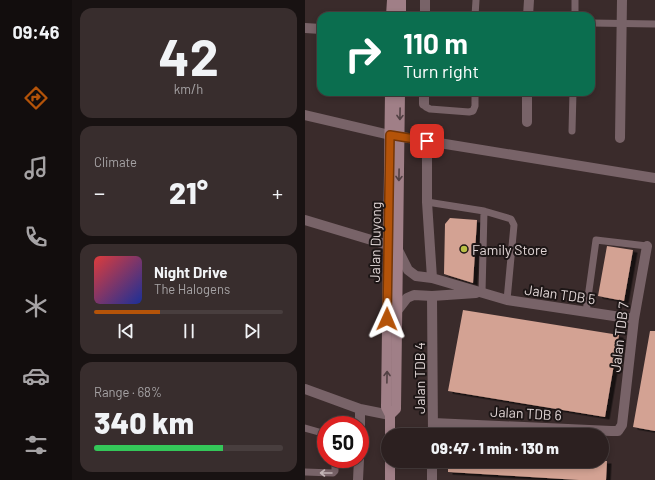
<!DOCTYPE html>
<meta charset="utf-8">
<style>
body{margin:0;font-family:Barlow,sans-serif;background:#382d2d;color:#f1f3f6;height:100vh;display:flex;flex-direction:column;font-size:15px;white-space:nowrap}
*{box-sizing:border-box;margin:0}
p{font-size:13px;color:#a6a3a5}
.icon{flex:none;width:22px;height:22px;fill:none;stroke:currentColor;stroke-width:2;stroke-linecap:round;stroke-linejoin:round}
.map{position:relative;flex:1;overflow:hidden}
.panel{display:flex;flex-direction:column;gap:8px;padding:8px;background:#181212;width:233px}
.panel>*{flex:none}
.top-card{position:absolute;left:12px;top:12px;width:278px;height:84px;border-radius:12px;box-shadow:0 2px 6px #0003,0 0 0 1px #483e3e;background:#0b6e4f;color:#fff;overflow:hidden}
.speed{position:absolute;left:12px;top:416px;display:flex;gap:8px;font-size:20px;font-weight:700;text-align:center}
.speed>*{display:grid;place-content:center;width:52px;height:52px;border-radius:50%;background:#2c2020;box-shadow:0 2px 6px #0003,0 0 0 1px #483e3e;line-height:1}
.speed .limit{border:6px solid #d22;background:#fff;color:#111}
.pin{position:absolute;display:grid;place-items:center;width:34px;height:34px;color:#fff;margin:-17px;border-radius:8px;box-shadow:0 2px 6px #0006}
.me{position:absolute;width:44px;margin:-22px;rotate:1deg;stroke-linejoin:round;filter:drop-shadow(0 0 3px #0008)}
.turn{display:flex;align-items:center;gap:14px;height:84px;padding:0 20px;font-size:18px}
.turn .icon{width:52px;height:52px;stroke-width:2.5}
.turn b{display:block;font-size:28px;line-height:34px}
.big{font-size:30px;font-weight:800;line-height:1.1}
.panel .widget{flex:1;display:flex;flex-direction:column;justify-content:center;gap:6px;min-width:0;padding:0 14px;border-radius:12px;background:#382d2d}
.panel .dial{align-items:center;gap:0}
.dial b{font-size:52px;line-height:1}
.song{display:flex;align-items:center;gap:12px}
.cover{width:48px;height:48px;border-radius:6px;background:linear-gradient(135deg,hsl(0 70% 55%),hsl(230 70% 35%))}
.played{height:4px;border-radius:2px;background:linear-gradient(90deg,#b45309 35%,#483e3e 35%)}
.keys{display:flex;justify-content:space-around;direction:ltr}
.heat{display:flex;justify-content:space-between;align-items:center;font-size:22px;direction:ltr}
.charge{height:6px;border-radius:3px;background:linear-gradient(90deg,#34c759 68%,#483e3e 0)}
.trip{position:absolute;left:76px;top:428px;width:228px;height:40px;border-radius:20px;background:#2c2020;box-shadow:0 2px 6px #0003,0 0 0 1px #483e3e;font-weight:800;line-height:40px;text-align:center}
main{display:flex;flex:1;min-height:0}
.dock{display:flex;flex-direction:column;width:72px;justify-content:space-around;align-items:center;background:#120d0d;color:#a6a3a5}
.dock .icon{width:28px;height:28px}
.dock .selected{color:#b45309}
.dock b{font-size:18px;color:#f1f3f6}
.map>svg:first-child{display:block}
</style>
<main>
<nav class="dock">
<b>09:46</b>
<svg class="icon selected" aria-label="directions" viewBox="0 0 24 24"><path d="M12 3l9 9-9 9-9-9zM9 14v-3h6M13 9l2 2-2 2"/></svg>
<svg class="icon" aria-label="music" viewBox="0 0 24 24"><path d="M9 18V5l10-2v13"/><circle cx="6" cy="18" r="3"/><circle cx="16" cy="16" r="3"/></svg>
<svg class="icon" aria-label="phone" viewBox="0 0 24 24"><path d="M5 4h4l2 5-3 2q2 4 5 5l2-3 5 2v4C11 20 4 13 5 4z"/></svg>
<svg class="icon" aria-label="climate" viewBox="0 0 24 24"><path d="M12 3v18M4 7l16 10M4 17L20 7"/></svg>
<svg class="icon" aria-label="car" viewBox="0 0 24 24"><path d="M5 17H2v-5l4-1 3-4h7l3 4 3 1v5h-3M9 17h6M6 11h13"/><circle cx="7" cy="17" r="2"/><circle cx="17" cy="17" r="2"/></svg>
<svg class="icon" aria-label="filters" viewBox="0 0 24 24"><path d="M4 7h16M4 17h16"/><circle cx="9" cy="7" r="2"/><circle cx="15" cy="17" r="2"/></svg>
</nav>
<section class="panel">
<div class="widget dial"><b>42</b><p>km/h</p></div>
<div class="widget"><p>Climate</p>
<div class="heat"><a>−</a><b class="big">21°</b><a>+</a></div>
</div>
<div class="widget">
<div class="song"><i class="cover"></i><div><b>Night Drive</b><p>The Halogens</p></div></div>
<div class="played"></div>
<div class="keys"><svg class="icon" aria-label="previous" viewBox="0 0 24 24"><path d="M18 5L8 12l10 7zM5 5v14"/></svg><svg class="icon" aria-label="pause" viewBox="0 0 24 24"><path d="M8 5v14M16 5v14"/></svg><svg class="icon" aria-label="next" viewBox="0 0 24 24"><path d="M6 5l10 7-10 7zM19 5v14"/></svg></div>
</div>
<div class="widget"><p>Range · 68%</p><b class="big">340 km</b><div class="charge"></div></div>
</section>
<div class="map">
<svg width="350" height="480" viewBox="0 0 350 480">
<defs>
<filter id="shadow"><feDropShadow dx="4.5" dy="2.5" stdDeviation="0" flood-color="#0009"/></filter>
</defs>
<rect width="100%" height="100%" fill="#3a2b2b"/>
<path fill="#d3a293" filter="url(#shadow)" d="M145 218 172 220 168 283 139 274 140 224Z
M302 246 328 250 319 301 293 296Z
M158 310 314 335 300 417 143 391Z
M345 331H350V431L328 427Z
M143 461H302L301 480H274L143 472Z"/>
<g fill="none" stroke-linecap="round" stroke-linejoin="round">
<path stroke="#786368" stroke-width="7" d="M170 16 171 0
M270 16V0
M286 23 350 24
M119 104 121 107 125 109 164 112 168 111 170 106V92
M267 131 268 92
M122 202 179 211 206 219 209 225 202 300
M177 293 179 211
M281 312 291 240 342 246
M0 428 21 434
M0 472 28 473 30 471V459"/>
<path stroke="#786368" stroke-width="10" d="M120 16V0
M223 16 224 0
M0 28 16 29
M119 104V92
M0 115 85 135 350 178
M222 122V92
M315 138 317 0
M122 141V202L127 278
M0 220 83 245
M93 250 103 270 111 276 127 278 202 300 329 319
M127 296 128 435
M92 311 102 298 109 295 127 296 171 293
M0 389 55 409 85 415
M128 423 306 431H313L317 425 329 319 342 246
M55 425V409
M53 480 54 459
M127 480V461"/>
<path stroke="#a07f87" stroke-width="10" d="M86 16 87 0
M96 16V0
M85 415 91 409 95 92
M85 435V415L81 407 85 92
M85 480V461"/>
</g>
<defs><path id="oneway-shaft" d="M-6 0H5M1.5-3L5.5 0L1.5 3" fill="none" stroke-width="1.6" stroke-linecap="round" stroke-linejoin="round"/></defs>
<g stroke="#514043">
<use href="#oneway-shaft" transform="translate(95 114) rotate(91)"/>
<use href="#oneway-shaft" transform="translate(94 175) rotate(91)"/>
<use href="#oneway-shaft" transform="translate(82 377) rotate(-89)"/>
</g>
<use stroke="#c2b4b5" href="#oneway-shaft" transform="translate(21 473) rotate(180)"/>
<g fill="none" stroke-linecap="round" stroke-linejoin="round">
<g stroke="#753606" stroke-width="10">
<path id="route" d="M82 319 85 135 122 141"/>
</g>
<use href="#route" stroke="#b45309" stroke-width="7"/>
</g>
<circle fill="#b9c046" stroke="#1d1616" stroke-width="1.5" cx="159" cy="249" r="4"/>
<g text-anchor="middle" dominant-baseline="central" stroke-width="4" stroke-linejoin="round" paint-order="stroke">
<g font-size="14" fill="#e1d6d6" stroke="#1d1616">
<text transform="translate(70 242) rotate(-89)">Jalan Duyong</text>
<text transform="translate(255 294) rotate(8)">Jalan TDB 5</text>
<text transform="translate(314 337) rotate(-83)">Jalan TDB 7</text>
<text transform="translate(114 378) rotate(-90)">Jalan TDB 4</text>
<text transform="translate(221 413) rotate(3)">Jalan TDB 6</text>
</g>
<g font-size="14" fill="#e1d6d6" stroke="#1d1616" text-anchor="start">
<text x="167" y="249">Family Store</text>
</g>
</g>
</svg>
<div class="speed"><div class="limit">50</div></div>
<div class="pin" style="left:122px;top:141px;background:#d93025"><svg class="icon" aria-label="arrive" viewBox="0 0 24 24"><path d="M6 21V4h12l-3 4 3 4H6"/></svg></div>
<svg class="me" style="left:82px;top:319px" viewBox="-20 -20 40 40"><path d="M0-17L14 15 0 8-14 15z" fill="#b45309" stroke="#fff" stroke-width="4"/></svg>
<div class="trip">09:47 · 1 min · 130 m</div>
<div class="top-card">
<div class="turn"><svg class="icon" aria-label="right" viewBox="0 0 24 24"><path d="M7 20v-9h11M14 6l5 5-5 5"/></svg><div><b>110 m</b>Turn right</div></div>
</div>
</div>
</main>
